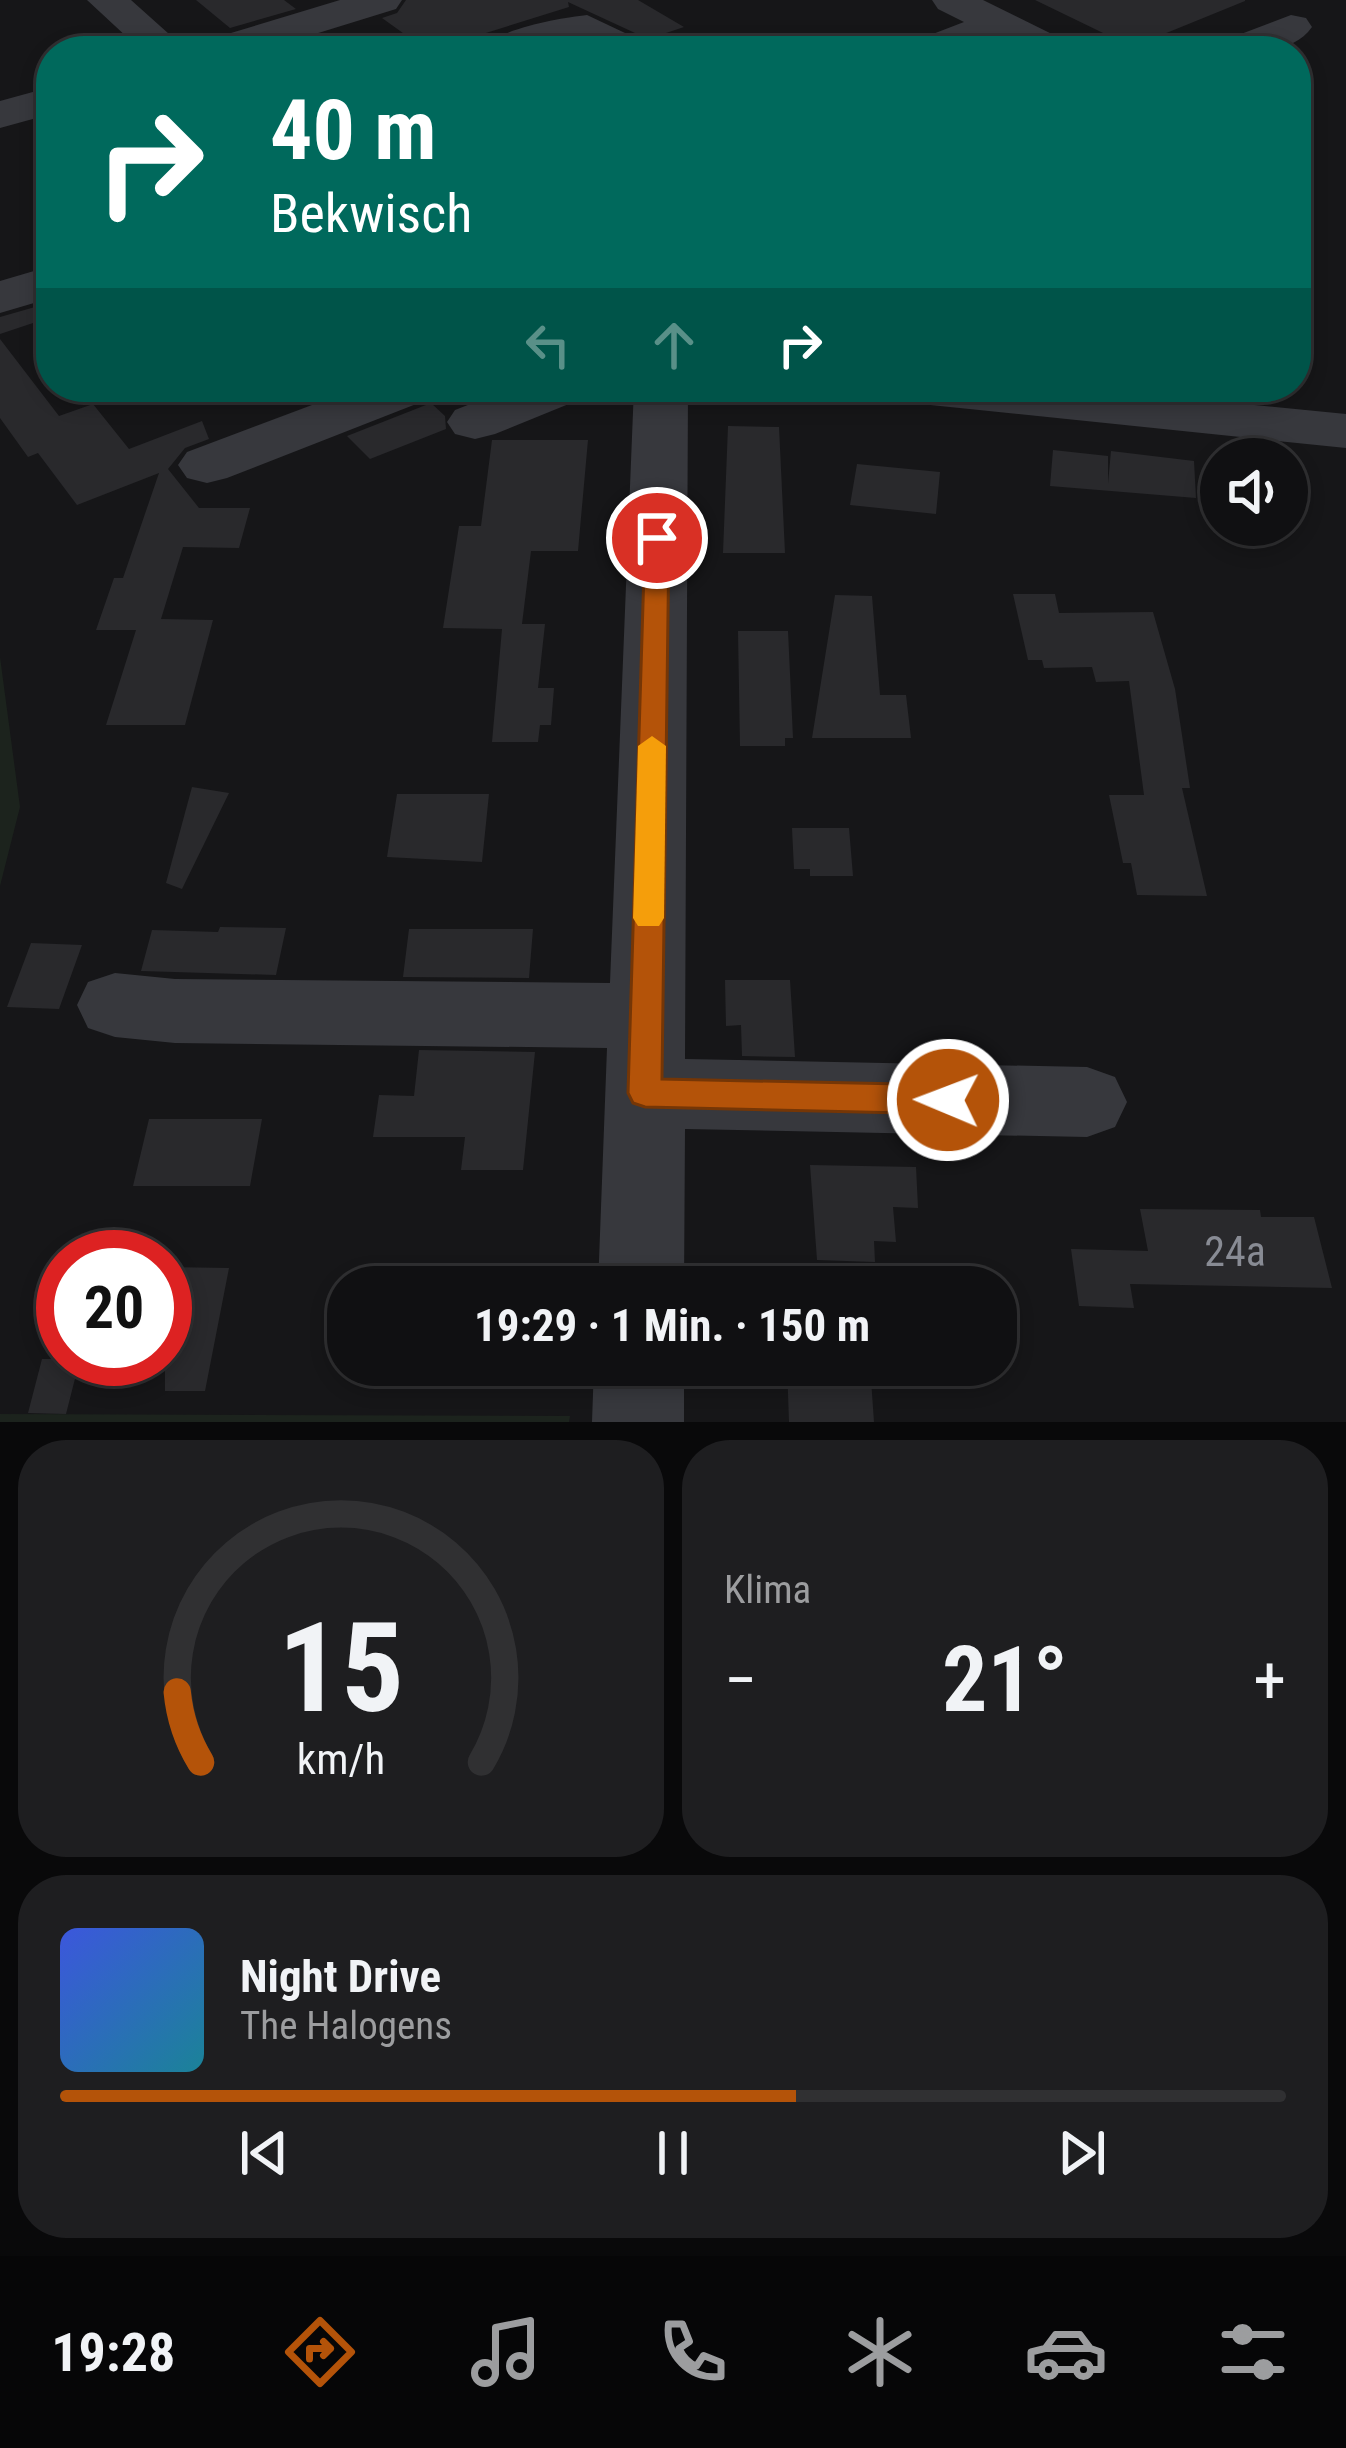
<!DOCTYPE html>
<html lang="de">
<meta charset="utf-8">
<style>
body{margin:0;font-family:"Roboto Condensed",sans-serif;background:#1e1e20;color:#f1f3f6;height:100vh;display:flex;flex-direction:column;font-size:45px;white-space:nowrap}
*{box-sizing:border-box;margin:0}
p{font-size:39px;color:#9c9d9f}
.icon{flex:none;width:66px;height:66px;fill:none;stroke:currentColor;stroke-width:2;stroke-linecap:round;stroke-linejoin:round}
.map{position:relative;height:1422px;overflow:hidden}
.drawer{display:flex;flex-direction:column;gap:18px;padding:18px;background:#09090a;flex:1}
.drawer>*{flex:none}
.banner{position:absolute;left:36px;top:36px;width:1275px;height:366px;border-radius:48px;box-shadow:0 6px 18px #0003,0 0 0 3px #303032;background:#00695c;color:#fff;overflow:hidden}
.fabs{position:absolute;left:1200px;top:438px;display:grid;gap:24px}
.fabs a{display:grid;place-items:center;width:108px;height:108px;border-radius:50%;background:#101012;box-shadow:0 6px 18px #0003,0 0 0 3px #303032;font-size:60px}
.speed{position:absolute;left:36px;top:1230px;display:flex;gap:24px;font-size:60px;font-weight:700;text-align:center}
.speed>*{display:grid;place-content:center;width:156px;height:156px;border-radius:50%;background:#101012;box-shadow:0 6px 18px #0003,0 0 0 3px #303032;line-height:1}
.speed .limit{border:18px solid #d22;background:#fff;color:#111}
.pin{position:absolute;display:grid;place-items:center;width:102px;height:102px;color:#fff;margin:-51px;border:6px solid #fff;border-radius:50%;box-shadow:0 3px 12px #0007}
.me{position:absolute;width:132px;margin:-66px;rotate:271deg;stroke-linejoin:round;filter:drop-shadow(0 0 9px #0008)}
.turn{display:flex;align-items:center;gap:42px;height:252px;padding:0 36px;font-size:54px}
.turn .icon{width:156px;height:156px;stroke-width:2.5}
.turn b{display:block;font-size:84px;line-height:102px}
.lanes{display:flex;align-items:center;height:114px;padding:0 36px;background:#0003;justify-content:center;gap:60px;direction:ltr}
.lanes .off{opacity:.35}
.big{font-size:90px;font-weight:700;line-height:1.1}
.drawer .tile{flex:1;display:flex;flex-direction:column;justify-content:center;gap:18px;min-width:0;padding:0 42px;border-radius:48px;background:#1e1e20}
.drawer .dial{align-items:center;gap:0}
.dial svg{height:312px;overflow:visible;fill:none;stroke:#303032;stroke-width:7;stroke-linecap:round;text-anchor:middle}
.dial text{fill:#f1f3f6;stroke:none}
.song{display:flex;align-items:center;gap:36px}
.cover{width:144px;height:144px;border-radius:18px;background:linear-gradient(135deg,hsl(230 70% 55%),hsl(190 70% 35%))}
.played{height:12px;border-radius:6px;background:linear-gradient(90deg,#b45309 60%,#303032 60%)}
.keys{display:flex;justify-content:space-around;direction:ltr}
.heat{display:flex;justify-content:space-between;align-items:center;font-size:66px;direction:ltr}
.drawer .tiles{flex:1;display:grid;gap:18px;grid-template-columns:1fr 1fr}
.tile:last-child{grid-column:span 2}
.trip{position:absolute;left:327px;top:1266px;width:690px;height:120px;border-radius:48px;background:#101012;box-shadow:0 6px 18px #0003,0 0 0 3px #303032;font-weight:700;line-height:120px;text-align:center}
.dock{display:flex;height:192px;justify-content:space-around;align-items:center;background:#060607;color:#9c9d9f}
.dock .icon{width:84px;height:84px}
.dock .selected{color:#b45309}
.dock b{font-size:54px;color:#f1f3f6}
.map>svg:first-child{display:block}
</style>
<div class="map">
<svg width="1346" height="1422" viewBox="0 0 1346 1422">
<rect width="100%" height="100%" fill="#161618"/>
<path fill="#1c231d" d="M0 657 20 807 0 886Z
M0 1414 570 1416 569 1422H0Z"/>
<path fill="#29292c" d="M196 0H284L296 9 230 28Z
M406 0H638L684 27 648 39 568 2 569 7 428 51 382 18 397 13Z
M1035 0H1245V1L1132 47Z
M42 305 51 317 0 334V317Z
M0 339 59 416 93 404 129 449 202 421 209 439 185 448 168 469 199 508H250L239 548 183 547 161 619 213 620 185 725H106L136 630H96L114 578H123L159 473 77 505 38 453 28 457 0 418Z
M431 403 445 416 446 429 370 459 347 436Z
M728 426 779 427 785 553H723Z
M492 440H588L578 551H531L522 624H545L538 688H554L551 725H540L538 742H492L502 629 443 628 459 526H481Z
M1053 450 1108 456V484L1111 451 1194 461 1196 498 1050 486Z
M857 464 940 472 936 514 850 505Z
M1013 594H1055L1059 613 1153 612 1175 689 1190 788H1182L1207 896 1137 895 1131 863H1123L1109 795H1144L1129 681 1096 682 1092 667 1044 668 1042 660H1028Z
M835 595 872 596 880 695H906L911 738H812Z
M738 631H788L793 738H785V746H740Z
M192 787 229 793 182 889 166 883Z
M397 794H489L482 862 387 857Z
M792 828H849L853 876H810V869H794Z
M220 927 286 928 276 975 141 971 152 930 218 932Z
M409 929H533L529 978 403 977Z
M31 943 82 945 59 1009 7 1007Z
M725 980H790L795 1057 742 1056 741 1025 726 1026Z
M419 1050 535 1052 523 1170H461L465 1137H373L379 1095 414 1096Z
M149 1119H262L250 1186H133Z
M810 1165 916 1167 918 1208 893 1207 896 1242 874 1241 875 1262 817 1260Z
M1140 1209 1260 1210 1261 1217H1314L1332 1288 1130 1284 1134 1308 1079 1306 1071 1249 1148 1251Z
M165 1267 229 1268 205 1391H165Z
M42 1359H80L66 1414 28 1413Z
M787 1365H870L874 1422H789Z"/>
<g fill="none" stroke-linecap="round" stroke-linejoin="round">
<path fill="#37383d" fill-rule="evenodd" d="M87 0H131L188 51H142Z
M340 0H402L396 9 260 51H195L201 42Z
M932 0H983L1068 42 1074 51H1021L996 38 964 51H906L912 42 964 22 938 9Z
M587 15 644 42 650 51H599L580 40 541 51H480C495 29 560 18 587 15Z
M1291 15 1306 18 1312 27C1291 57 1246 51 1214 51L1220 42Z
M51 87V114L0 128V101Z
M51 266V298L0 313V281Z
M360 387H437L429 399 227 478 207 483 187 478 178 465 187 452Z
M514 387H589L581 399 495 434 475 439 455 434 447 422 455 410Z
M634 387H688L685 1059 1087 1067 1115 1077 1127 1102 1115 1127 1087 1137 685 1129 684 1287H598L607 1048 175 1043 115 1037 88 1028 77 1005 88 982 115 973 175 979 610 983Z
M884 387H1075L1346 414V448L911 403 892 399Z
M594 1365H684V1422H592Z"/>
</g>
<path fill="#b45309" stroke="#753606" stroke-width="3" d="M657 530 669 538 662 1079 948 1085 960 1089 965 1100 960 1110 948 1114 645 1107 633 1103 628 1093 645 538Z"/>
<path fill="#f59e0b" d="M652 736 666 746 664 918 659 926H638L633 918 638 746Z"/>
<g text-anchor="middle" dominant-baseline="central" stroke-width="12" stroke-linejoin="round" paint-order="stroke">
<g font-size="42" fill="#888b94">
<text x="1235" y="1251">24a</text>
</g>
</g>
</svg>
<div class="fabs">
<a><svg class="icon" aria-label="sound" viewBox="0 0 24 24"><path d="M4 9h4l5-4v14l-5-4H4zM17 9q2 3 0 6"/></svg></a>
</div>
<div class="speed"><div class="limit">20</div></div>
<div class="pin" style="left:657px;top:538px;background:#d93025"><svg class="icon" aria-label="arrive" viewBox="0 0 24 24"><path d="M6 21V4h12l-3 4 3 4H6"/></svg></div>
<svg class="me" style="left:948px;top:1100px" viewBox="-20 -20 40 40"><circle r="17" fill="#b45309" stroke="#fff" stroke-width="3"/><path d="M0-11L8 9 0 5-8 9z" fill="#fff"/></svg>
<div class="trip">19:29 · 1 Min. · 150 m</div>
<div class="banner">
<div class="turn"><svg class="icon" aria-label="right" viewBox="0 0 24 24"><path d="M7 20v-9h11M14 6l5 5-5 5"/></svg><div><b>40 m</b>Bekwisch</div></div>
<div class="lanes"><svg class="icon off" aria-label="left" viewBox="0 0 24 24"><path d="M17 20v-9H6M10 6l-5 5 5 5"/></svg><svg class="icon off" aria-label="ahead" viewBox="0 0 24 24"><path d="M12 20V5M6 11l6-6 6 6"/></svg><svg class="icon" aria-label="right" viewBox="0 0 24 24"><path d="M7 20v-9h11M14 6l5 5-5 5"/></svg></div>
</div>
</div>
<section class="drawer">
<div class="tiles">
<div class="tile dial"><svg viewBox="0 0 100 80">
<path d="M14 69A42 42 0 1 1 86 69"/>
<path d="M14 69A42 42 0 0 1 8 51" stroke="#b45309"/>
<text x="50" y="56" font-size="32" font-weight="700">15</text>
<text x="50" y="72" font-size="11">km/h</text>
</svg></div>
<div class="tile"><p>Klima</p>
<div class="heat"><a>−</a><b class="big">21°</b><a>+</a></div>
</div>
<div class="tile">
<div class="song"><i class="cover"></i><div><b>Night Drive</b><p>The Halogens</p></div></div>
<div class="played"></div>
<div class="keys"><svg class="icon" aria-label="previous" viewBox="0 0 24 24"><path d="M18 5L8 12l10 7zM5 5v14"/></svg><svg class="icon" aria-label="pause" viewBox="0 0 24 24"><path d="M8 5v14M16 5v14"/></svg><svg class="icon" aria-label="next" viewBox="0 0 24 24"><path d="M6 5l10 7-10 7zM19 5v14"/></svg></div>
</div>
</div>
</section>
<nav class="dock">
<b>19:28</b>
<svg class="icon selected" aria-label="directions" viewBox="0 0 24 24"><path d="M12 3l9 9-9 9-9-9zM9 14v-3h6M13 9l2 2-2 2"/></svg>
<svg class="icon" aria-label="music" viewBox="0 0 24 24"><path d="M9 18V5l10-2v13"/><circle cx="6" cy="18" r="3"/><circle cx="16" cy="16" r="3"/></svg>
<svg class="icon" aria-label="phone" viewBox="0 0 24 24"><path d="M5 4h4l2 5-3 2q2 4 5 5l2-3 5 2v4C11 20 4 13 5 4z"/></svg>
<svg class="icon" aria-label="climate" viewBox="0 0 24 24"><path d="M12 3v18M4 7l16 10M4 17L20 7"/></svg>
<svg class="icon" aria-label="car" viewBox="0 0 24 24"><path d="M5 17H2v-5l4-1 3-4h7l3 4 3 1v5h-3M9 17h6M6 11h13"/><circle cx="7" cy="17" r="2"/><circle cx="17" cy="17" r="2"/></svg>
<svg class="icon" aria-label="filters" viewBox="0 0 24 24"><path d="M4 7h16M4 17h16"/><circle cx="9" cy="7" r="2"/><circle cx="15" cy="17" r="2"/></svg>
</nav>
